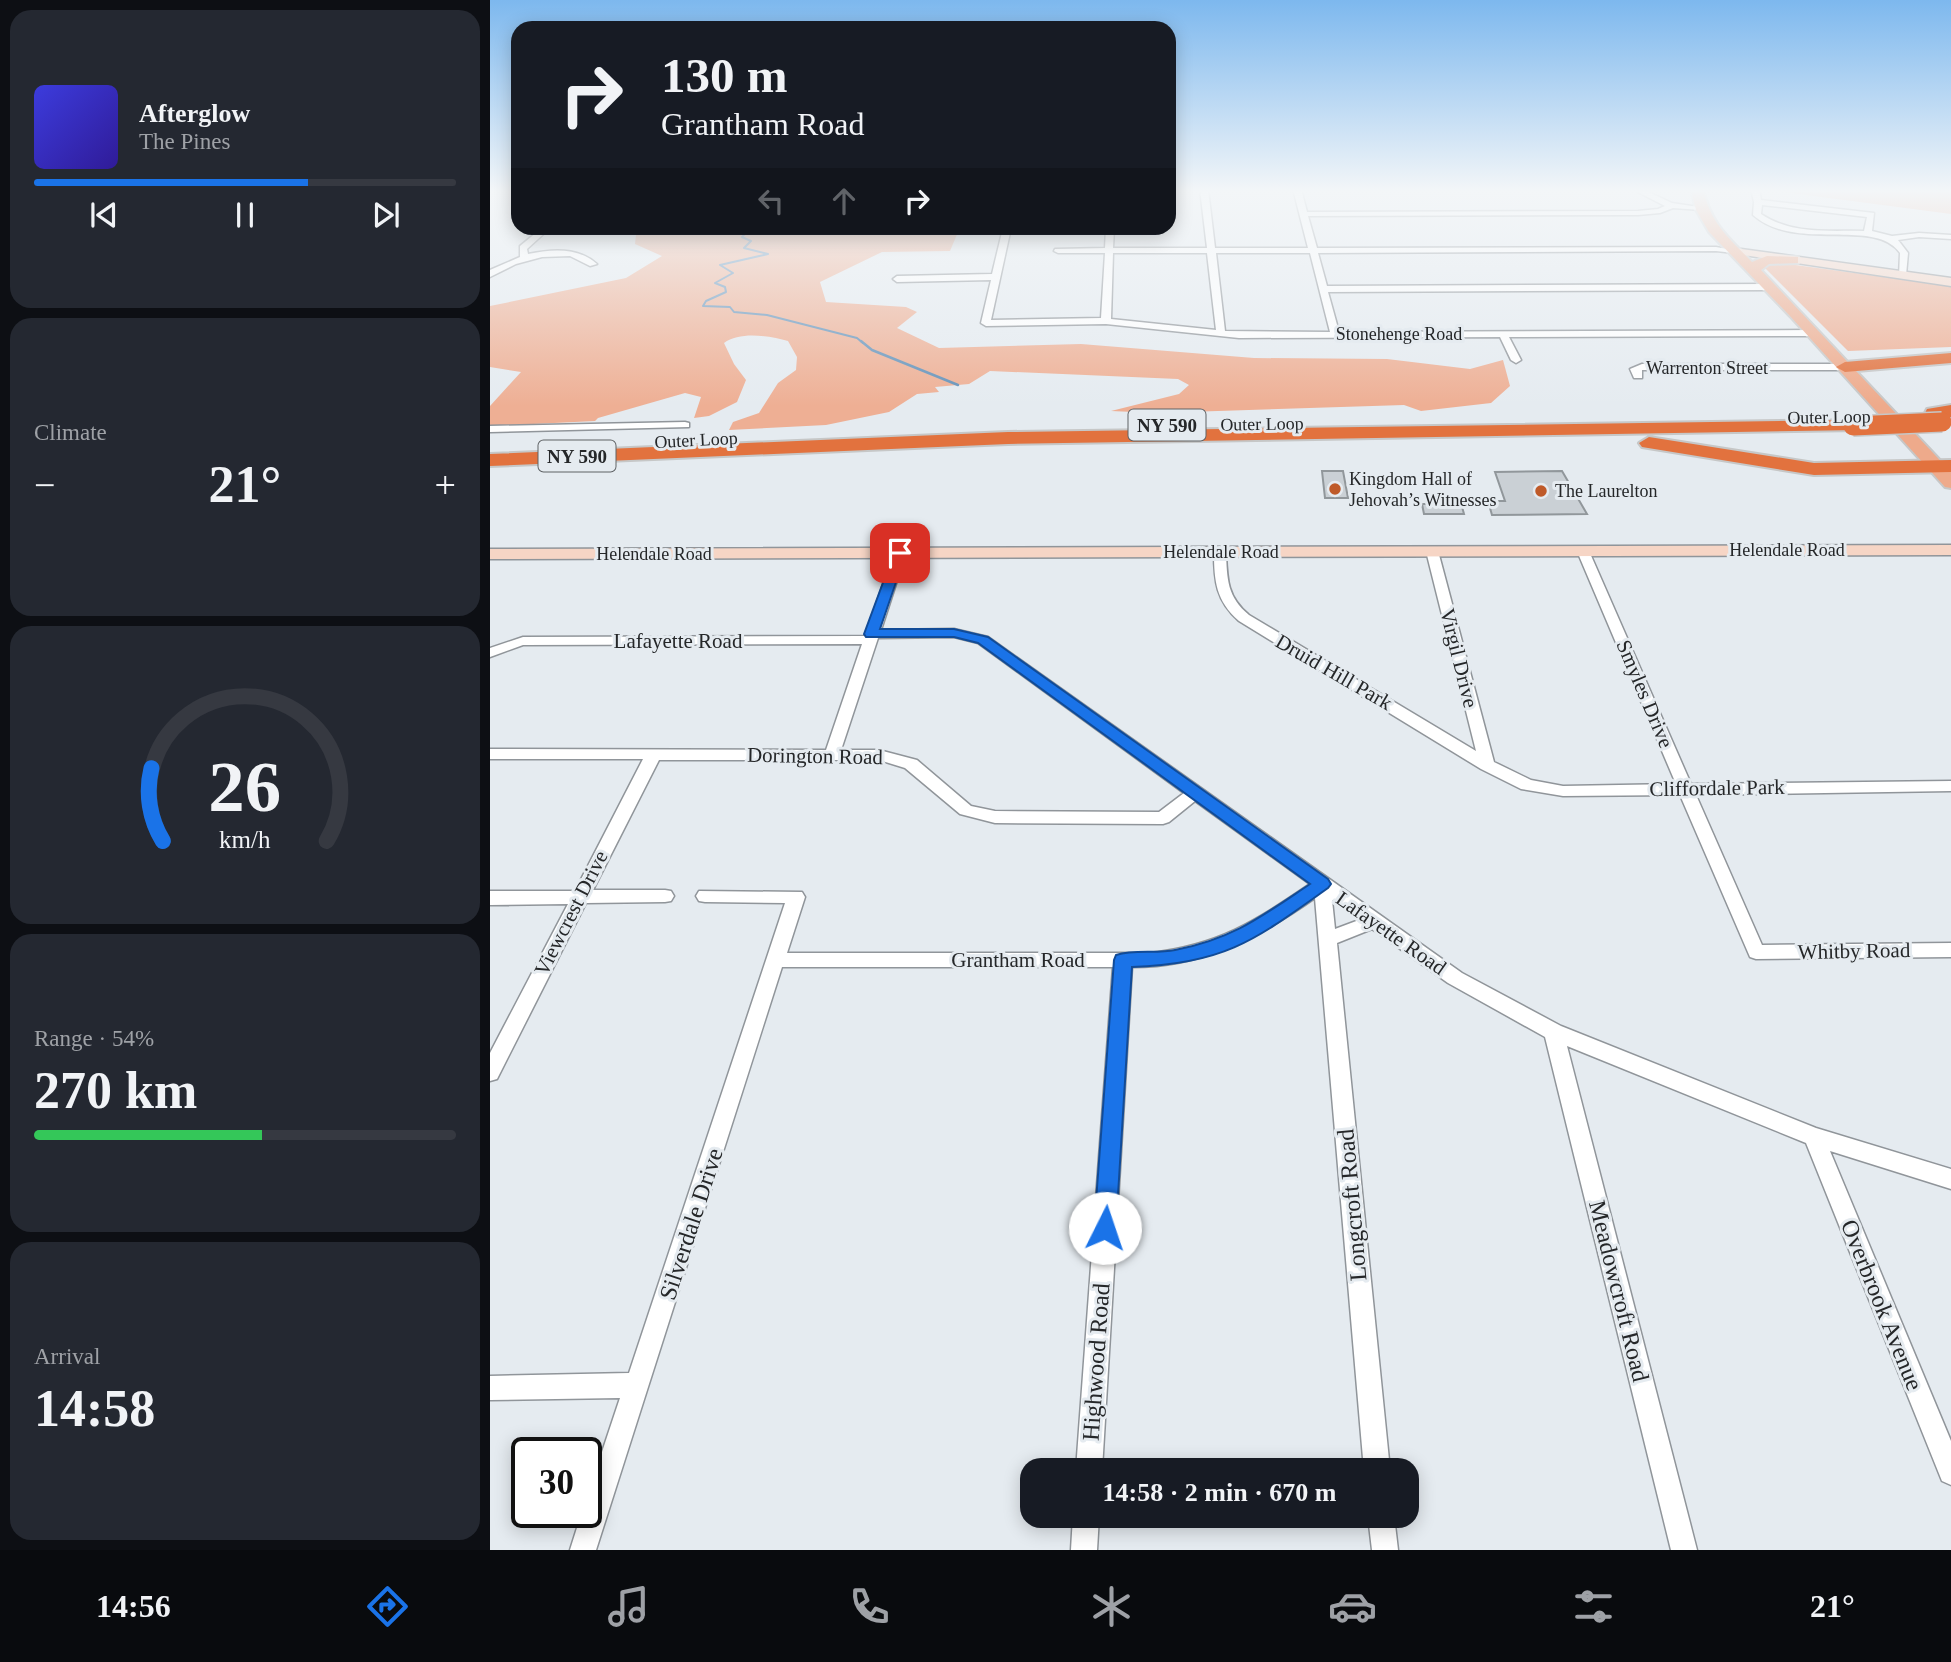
<!DOCTYPE html>
<meta charset="utf-8">
<style>
body{margin:0;font-family:"Times New Roman",serif;background:#242831;color:#f1f3f6;height:100vh;display:flex;flex-direction:column;font-size:26px;white-space:nowrap}
*{box-sizing:border-box;margin:0}
p{font-size:23px;color:#9ea1a6}
.icon{flex:none;width:38px;height:38px;fill:none;stroke:currentColor;stroke-width:2;stroke-linecap:round;stroke-linejoin:round}
.map{position:relative;flex:1;overflow:hidden}
.side{display:flex;flex-direction:column;gap:10px;padding:10px;background:#0d0f14;width:490px}
.side>*{flex:none}
.banner{position:absolute;left:21px;top:21px;width:665px;height:214px;border-radius:21px;box-shadow:0 4px 18px #0003;background:#171b24;color:#f1f3f6;overflow:hidden}
.speed{position:absolute;left:21px;top:1437px;display:flex;gap:14px;font-size:35px;font-weight:700;text-align:center}
.speed>*{display:grid;place-content:center;width:91px;height:91px;border-radius:50%;background:#171b24;box-shadow:0 4px 18px #0003;line-height:1}
.speed .limit{border:4px solid #111;border-radius:10px;background:#fff;color:#111}
.pin{position:absolute;display:grid;place-items:center;width:60px;height:60px;color:#fff;margin:-30px;border-radius:14px;box-shadow:0 4px 10px #0006}
.me{position:absolute;width:77px;margin:-38px;rotate:4deg;stroke-linejoin:round;filter:drop-shadow(0 0 5px #0008)}
.turn{display:flex;align-items:center;gap:24px;height:147px;padding:0 35px;font-size:32px}
.turn .icon{width:91px;height:91px;stroke-width:2.5}
.turn b{display:block;font-size:49px;line-height:60px}
.lanes{display:flex;align-items:center;height:66px;padding:0 35px;background:#0003;justify-content:center;gap:35px;direction:ltr}
.lanes .off{opacity:.35}
.big{font-size:52px;font-weight:700;line-height:1.1}
.side .widget{flex:1;display:flex;flex-direction:column;justify-content:center;gap:10px;min-width:0;padding:0 24px;border-radius:21px;background:#242831}
.side .dial{align-items:center;gap:0}
.dial svg{height:182px;overflow:visible;fill:none;stroke:#363941;stroke-width:7;stroke-linecap:round;text-anchor:middle}
.dial text{fill:#f1f3f6;stroke:none}
.song{display:flex;align-items:center;gap:21px}
.cover{width:84px;height:84px;border-radius:10px;background:linear-gradient(135deg,hsl(240 70% 55%),hsl(250 70% 35%))}
.played{height:7px;border-radius:4px;background:linear-gradient(90deg,#1a73e8 65%,#363941 65%)}
.keys{display:flex;justify-content:space-around;direction:ltr}
.heat{display:flex;justify-content:space-between;align-items:center;font-size:38px;direction:ltr}
.charge{height:10px;border-radius:5px;background:linear-gradient(90deg,#34c759 54%,#363941 0)}
.trip{position:absolute;left:530px;top:1458px;width:399px;height:70px;border-radius:21px;background:#171b24;box-shadow:0 4px 18px #0003;font-weight:700;line-height:70px;text-align:center}
.menu{display:flex;height:112px;justify-content:space-around;align-items:center;background:#090b0e;color:#9ea1a6}
.menu .icon{width:49px;height:49px}
.menu .current{color:#1a73e8}
.menu b{font-size:32px;color:#f1f3f6}
main{display:flex;flex:1;min-height:0}
.map>svg:first-child{display:block}
</style>
<main>
<section class="side">
<div class="widget">
<div class="song"><i class="cover"></i><div><b>Afterglow</b><p>The Pines</p></div></div>
<div class="played"></div>
<div class="keys"><svg class="icon" aria-label="previous" viewBox="0 0 24 24"><path d="M18 5L8 12l10 7zM5 5v14"/></svg><svg class="icon" aria-label="pause" viewBox="0 0 24 24"><path d="M8 5v14M16 5v14"/></svg><svg class="icon" aria-label="next" viewBox="0 0 24 24"><path d="M6 5l10 7-10 7zM19 5v14"/></svg></div>
</div>
<div class="widget"><p>Climate</p>
<div class="heat"><a>−</a><b class="big">21°</b><a>+</a></div>
</div>
<div class="widget dial"><svg viewBox="0 0 100 80">
<path d="M14 69A42 42 0 1 1 86 69"/>
<path d="M14 69A42 42 0 0 1 9 37" stroke="#1a73e8"/>
<text x="50" y="56" font-size="32" font-weight="700">26</text>
<text x="50" y="72" font-size="11">km/h</text>
</svg></div>
<div class="widget"><p>Range · 54%</p><b class="big">270 km</b><div class="charge"></div></div>
<div class="widget"><p>Arrival</p><b class="big">14:58</b></div>
</section>
<div class="map">
<svg width="1461" height="1550" viewBox="0 0 1461 1550">
<rect width="100%" height="100%" fill="#e5ebf0"/>
<path fill="#eeaf94" d="M1270 189H1461V214Z
M120 228H425L468 232 460 251 392 252 330 282 336 302 416 307 427 312 407 328 449 348 591 344 764 358 897 359 980 369 1013 360 1020 386 1001 403 931 411 914 405 666 413 621 411 689 394 699 385 688 379 500 371 479 384 445 387 449 392 427 394 399 412 336 425 239 430 243 422 269 413 288 383 306 370 307 357 298 341C280 336 250 331 234 343L244 364 256 380 247 402 219 416 204 418 211 397 195 393 108 418 105 421 0 426V406L31 372 0 367V306L136 278 172 256 145 244 146 235Z
M1277 264H1298L1461 286V347L1358 351 1274 267Z"/>
<g fill="none" stroke-linecap="round" stroke-linejoin="round">
<path stroke="#6391b8" stroke-width="2" d="M247 228 256 233 252 237 261 241 254 248 278 254 230 265 243 273 225 283 235 287 236 292 216 301 213 306 240 307 244 312 277 315 367 338 373 343"/>
<path stroke="#6391b8" stroke-width="2.5" d="M371 341 382 350 468 385"/>
</g>
<path fill="#cad0d5" stroke="#91979b" stroke-width="2" d="M832 471H853L858 498H835Z
M1072 471 1097 514 1002 515 998 501H1015L1005 472Z
M942 493H952L954 498H959L961 503H971L974 514H934L932 504H939L937 499H944Z"/>
<g fill="none" stroke-linecap="round" stroke-linejoin="round">
<g stroke="#90959a" stroke-width="3">
<path id="street" d="M710 189H718L725 248H818L803 189H811L817 212 1148 211 1168 209 1175 206 1142 189H1152L1182 203 1215 208 1211 210 1183 208 1170 213 1148 215 818 216 827 248 1226 247 1248 251 1244 253 1226 251 828 253 837 286 1280 284 1284 287 1280 290 838 292 849 332 1323 330 1328 333 1323 336 1019 337 1031 360 1026 363 1021 360 1010 337 749 338 616 324 496 326 491 323 501 280 407 282 403 279 407 276 502 274 513 228H521L501 320 611 318 615 253H568L564 251 565 249 615 248 616 228H624L623 248H717ZM623 253H717L726 330 621 319ZM726 253H820L840 332 735 331Z
M1261 189H1269L1271 200 1384 213 1382 231 1402 236 1429 233 1461 235V239L1429 237 1408 240 1418 253 1416 275 1409 277 1410 253C1385 217 1306 253 1263 215L1264 202ZM1272 205 1377 217 1374 231C1338 230 1303 235 1271 214Z
M52 228 59 229 37 249 38 254C62 249 88 247 107 264L100 266 80 256 52 257 26 264 0 277V270L30 257V246Z
M1152 364H1355L1360 367 1355 370H1152V378H1144L1140 369Z
M195 422 199 423V427L0 432V426Z
M942 547 948 551 1004 762 1041 780 1073 786 1186 784 1087 551 1093 547 1099 551 1201 784 1461 781V791L1206 795 1272 945 1461 943V957L1266 959 1260 957 1190 795 1073 796 1031 789 991 769 749 621C726 601 724 581 724 552L730 548 736 552C737 579 737 597 759 615L986 751 936 551Z
M410 549 416 553 391 630 464 629 498 637 972 973 1071 1026 1326 1128 1461 1169V1189L1340 1151 1461 1441V1485L1452 1481 1316 1143 1077 1046 1207 1550H1181L1055 1037 958 983 882 929 847 943 900 1470H874L825 898C768 938 713 967 642 967L612 1470H586L623 967H292L106 1550H80L92 1512H96V1500L130 1398 0 1400V1376L139 1373 295 903 215 902 209 901 206 896 209 891 312 892 315 897 297 953H660C729 945 764 922 820 884L705 801 679 822 673 824 505 823 470 814 415 768 389 760H169L103 890H175L181 891 184 896 181 901 175 902 96 903 7 1079 0 1081V1053L78 904 0 905V891H85L153 759H0V749L336 750 372 644 33 645 0 657V648L33 637 375 636 404 553ZM464 637 488 643 694 793 669 812 505 811 481 806 427 760 389 750H351L388 638ZM842 900 869 920 845 929Z
M583 1516H609L607 1550H581Z
M878 1516H904L908 1550H882Z"/>
</g>
<g stroke="#90959a" stroke-width="3">
<path id="secondary" d="M1244 248 1461 278V286L1240 253V249Z
M1461 545V555L0 559V549Z"/>
</g>
<g stroke="#c6c7c7" stroke-width="4">
<path id="primary" d="M1201 189H1213C1221 224 1238 237 1262 262L1277 256 1308 257V263L1279 264 1271 270 1461 472V488L1455 487 1300 316 1219 232 1206 210Z"/>
</g>
<g stroke="#c6c7c7" stroke-width="4">
<path id="highway" d="M1461 353V363L1355 372 1346 367 1355 362Z
M1461 405V417L1444 419 1435 413 1437 409Z
M1363 420 1373 426 1370 430 518 444 0 466V454L518 432Z
M1159 437 1324 463 1461 460V472L1324 475 1152 447 1149 443Z"/>
</g>
<use href="#street" fill="#fff" fill-rule="evenodd"/>
<use href="#secondary" fill="#f6d5c5" fill-rule="evenodd"/>
<use href="#primary" fill="#eeaa8b" fill-rule="evenodd"/>
<use href="#highway" fill="#e2723e" fill-rule="evenodd"/>
<g stroke="#c6c7c7" stroke-width="22" stroke-linecap="butt">
<path id="highway-bridge" d="M1363 426 1452 422"/>
</g>
<use href="#highway-bridge" stroke="#e2723e" stroke-width="19"/>
</g>
<linearGradient id="sky" x2="0" y2="1"><stop stop-color="#7db8ee"/><stop offset="0.47" stop-color="#f3f6f8"/><stop offset="1" stop-color="#f3f6f8" stop-opacity="0"/></linearGradient>
<rect width="1461" height="406" fill="url(#sky)"/>
<path fill="#1a73e8" stroke="#114b97" stroke-width="2" d="M410 549 416 553 390 629H464L498 637 838 879 841 884 838 888C765 940 735 964 642 967L626 1228 623 1236 615 1239 607 1236 604 1228 624 960 626 955C645 949 666 954 685 950 743 939 772 916 820 884L488 643 464 637H376L374 634 404 553Z"/>
<g fill="#bf5a29" stroke="#e5ebf0" stroke-width="2.5">
<circle cx="845" cy="489" r="7"/>
<circle cx="1051" cy="491" r="7"/>
</g>
<g text-anchor="middle" dominant-baseline="central" stroke-width="6" stroke-linejoin="round" paint-order="stroke">
<g font-size="18" fill="#252729" stroke="#e5ebf0">
<text x="909" y="334">Stonehenge Road</text>
<text x="1217" y="368">Warrenton Street</text>
<text transform="translate(1339 417) rotate(-1)">Outer Loop</text>
<text transform="translate(772 424) rotate(-1)">Outer Loop</text>
<text transform="translate(206 440) rotate(-3)">Outer Loop</text>
<text x="1297" y="550">Helendale Road</text>
<text x="731" y="552">Helendale Road</text>
<text x="164" y="554">Helendale Road</text>
</g>
<g font-size="18" fill="#252729" stroke="#e5ebf0" text-anchor="start">
<text x="859" y="479">Kingdom Hall of<tspan x="859" dy="21">Jehovah’s Witnesses</tspan></text>
<text x="1065" y="491">The Laurelton</text>
</g>
<g fill="#e5ebf0" stroke="#5f6265" stroke-width="2">
<rect x="638.5" y="409.5" width="77" height="31" rx="5"/>
<rect x="48.5" y="440.5" width="77" height="31" rx="5"/>
</g>
<g font-size="19" font-weight="bold" fill="#252729">
<text x="677" y="425">NY 590</text>
<text x="87" y="456">NY 590</text>
</g>
<g font-size="21" fill="#252729" stroke="#e5ebf0">
<text x="188" y="641">Lafayette Road</text>
<text transform="translate(969 658) rotate(76)">Virgil Drive</text>
<text transform="translate(844 672) rotate(30)">Druid Hill Park</text>
<text transform="translate(1155 694) rotate(67)">Smyles Drive</text>
<text transform="translate(325 756) rotate(1)">Dorington Road</text>
<text transform="translate(1227 788) rotate(-1)">Cliffordale Park</text>
<text transform="translate(81 913) rotate(-63)">Viewcrest Drive</text>
<text transform="translate(901 933) rotate(35)">Lafayette Road</text>
<text transform="translate(1364 951) rotate(-1)">Whitby Road</text>
<text x="528" y="960">Grantham Road</text>
</g>
<g font-size="24" fill="#252729" stroke="#e5ebf0">
<text transform="translate(862 1205) rotate(-95)">Longcroft Road</text>
<text transform="translate(201 1224) rotate(-72)">Silverdale Drive</text>
<text transform="translate(1129 1291) rotate(76)">Meadowcroft Road</text>
<text transform="translate(1392 1305) rotate(68)">Overbrook Avenue</text>
<text transform="translate(606 1362) rotate(-86)">Highwood Road</text>
</g>
</g>
</svg>
<div class="speed"><div class="limit">30</div></div>
<div class="pin" style="left:410px;top:553px;background:#d93025"><svg class="icon" aria-label="arrive" viewBox="0 0 24 24"><path d="M6 21V4h12l-3 4 3 4H6"/></svg></div>
<svg class="me" style="left:615px;top:1228px" viewBox="-20 -20 40 40"><circle r="19" fill="#fff"/><path d="M0-13L10 11 0 6-10 11z" fill="#1a73e8"/></svg>
<div class="trip">14:58 · 2 min · 670 m</div>
<div class="banner">
<div class="turn"><svg class="icon" aria-label="right" viewBox="0 0 24 24"><path d="M7 20v-9h11M14 6l5 5-5 5"/></svg><div><b>130 m</b>Grantham Road</div></div>
<div class="lanes"><svg class="icon off" aria-label="left" viewBox="0 0 24 24"><path d="M17 20v-9H6M10 6l-5 5 5 5"/></svg><svg class="icon off" aria-label="ahead" viewBox="0 0 24 24"><path d="M12 20V5M6 11l6-6 6 6"/></svg><svg class="icon" aria-label="right" viewBox="0 0 24 24"><path d="M7 20v-9h11M14 6l5 5-5 5"/></svg></div>
</div>
</div>
</main>
<nav class="menu">
<b>14:56</b>
<svg class="icon current" aria-label="directions" viewBox="0 0 24 24"><path d="M12 3l9 9-9 9-9-9zM9 14v-3h6M13 9l2 2-2 2"/></svg>
<svg class="icon" aria-label="music" viewBox="0 0 24 24"><path d="M9 18V5l10-2v13"/><circle cx="6" cy="18" r="3"/><circle cx="16" cy="16" r="3"/></svg>
<svg class="icon" aria-label="phone" viewBox="0 0 24 24"><path d="M5 4h4l2 5-3 2q2 4 5 5l2-3 5 2v4C11 20 4 13 5 4z"/></svg>
<svg class="icon" aria-label="climate" viewBox="0 0 24 24"><path d="M12 3v18M4 7l16 10M4 17L20 7"/></svg>
<svg class="icon" aria-label="car" viewBox="0 0 24 24"><path d="M5 17H2v-5l4-1 3-4h7l3 4 3 1v5h-3M9 17h6M6 11h13"/><circle cx="7" cy="17" r="2"/><circle cx="17" cy="17" r="2"/></svg>
<svg class="icon" aria-label="filters" viewBox="0 0 24 24"><path d="M4 7h16M4 17h16"/><circle cx="9" cy="7" r="2"/><circle cx="15" cy="17" r="2"/></svg>
<b>21°</b>
</nav>
